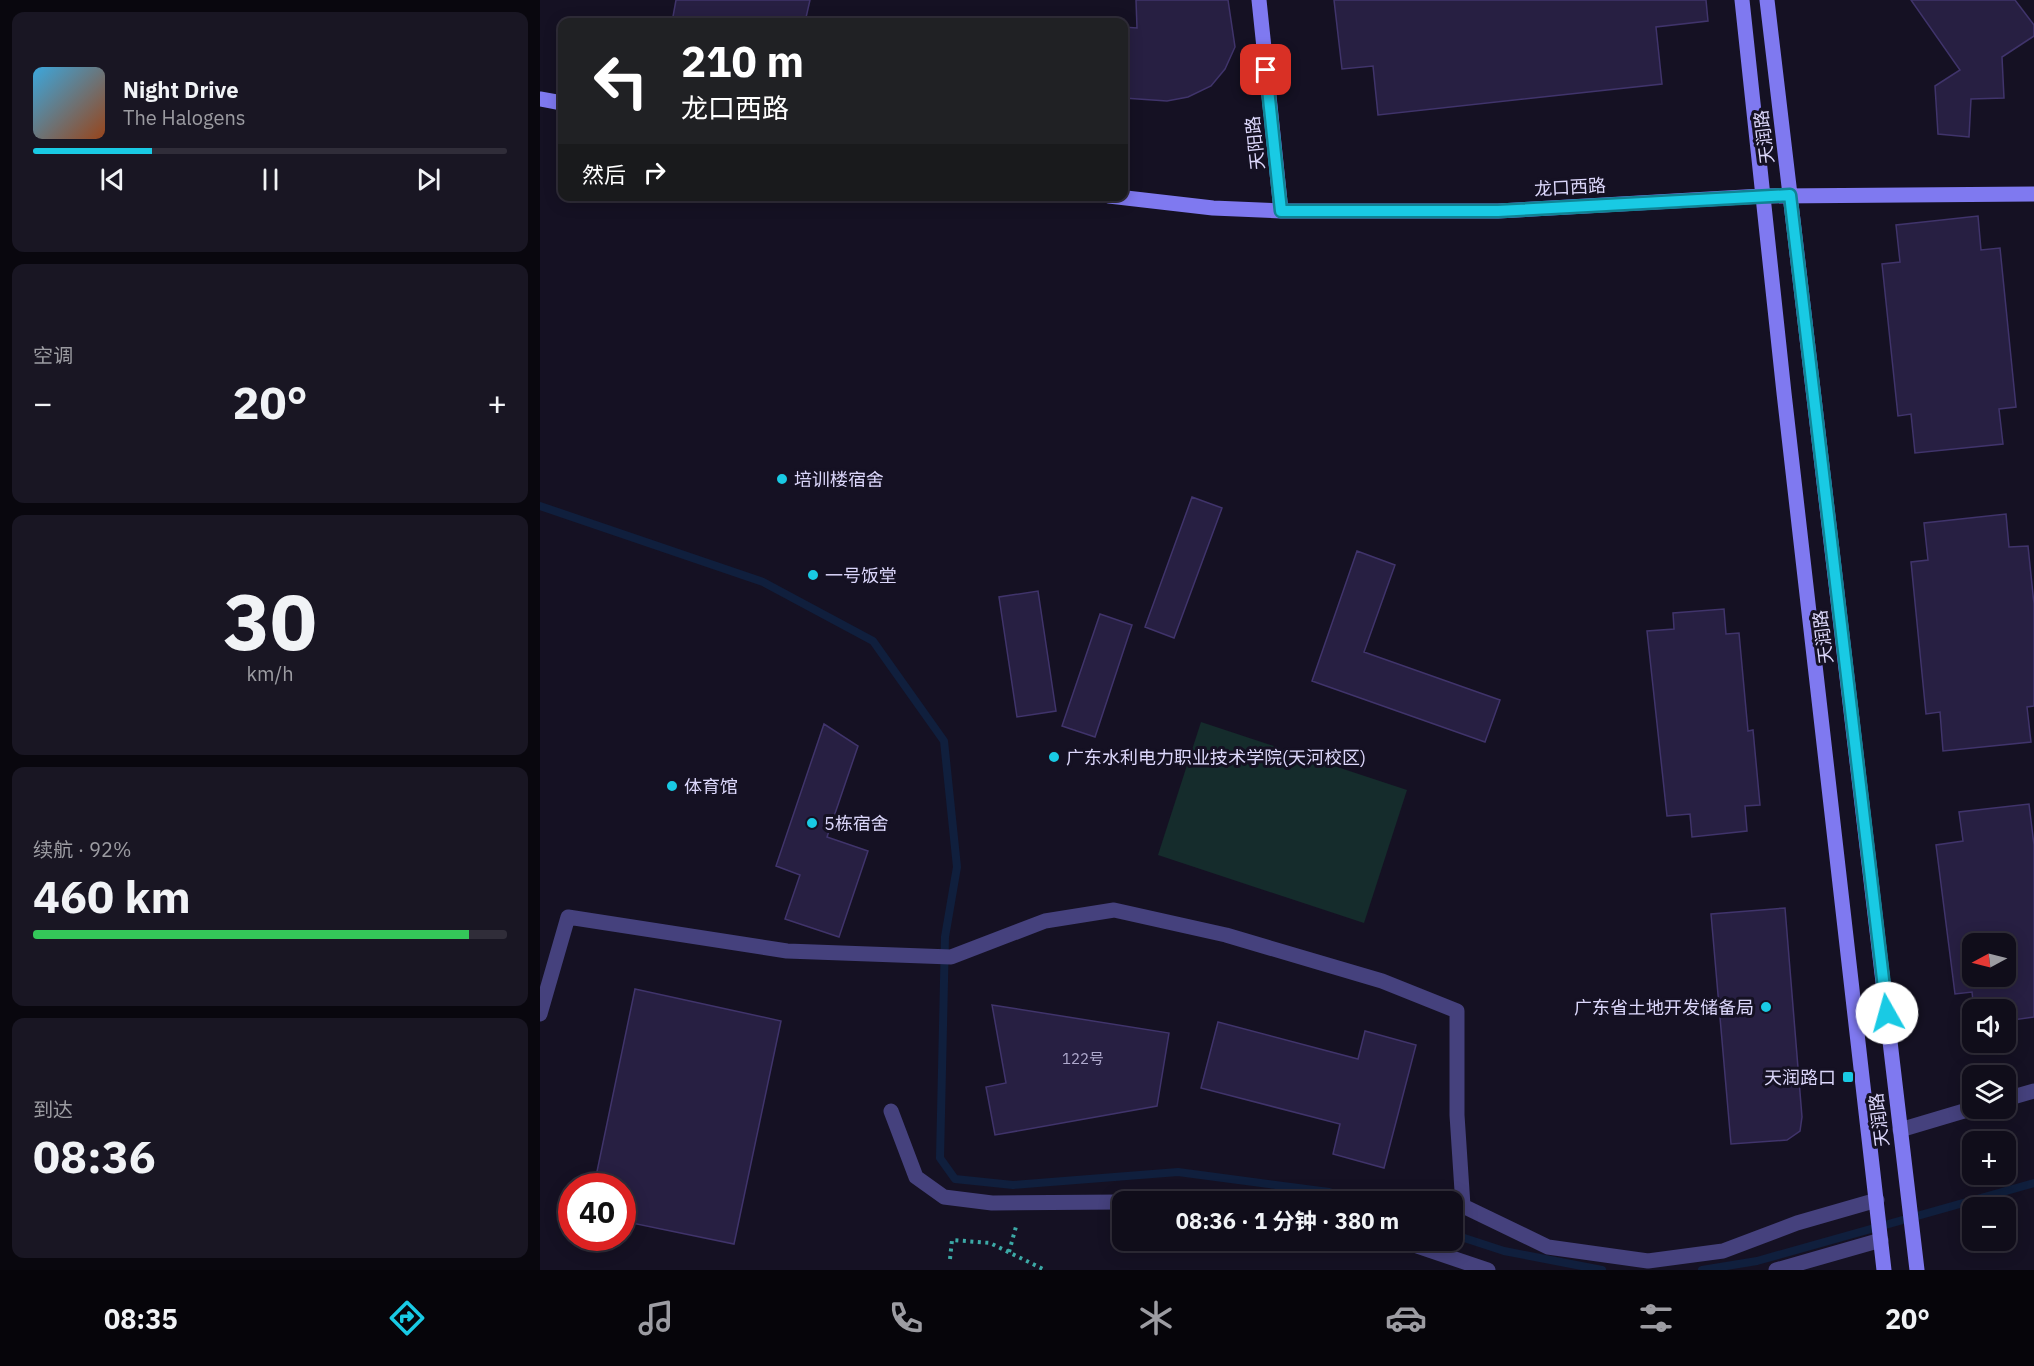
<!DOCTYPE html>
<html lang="zh">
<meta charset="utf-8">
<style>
body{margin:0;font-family:"IBM Plex Sans","Noto Sans SC",sans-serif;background:#191623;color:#f1f3f6;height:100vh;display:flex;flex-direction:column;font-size:22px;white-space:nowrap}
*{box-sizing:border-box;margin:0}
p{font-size:20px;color:#9c9ca2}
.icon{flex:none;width:33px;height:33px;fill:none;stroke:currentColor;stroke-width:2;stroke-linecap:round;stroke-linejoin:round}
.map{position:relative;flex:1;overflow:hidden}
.drawer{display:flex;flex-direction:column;gap:12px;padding:12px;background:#09070e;width:540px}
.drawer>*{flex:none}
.banner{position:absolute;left:18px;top:18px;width:570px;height:183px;border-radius:12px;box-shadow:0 3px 15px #0003,0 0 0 2px #302d39;background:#202124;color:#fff;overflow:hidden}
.needle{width:39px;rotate:263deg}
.fabs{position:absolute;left:1422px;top:933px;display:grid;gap:12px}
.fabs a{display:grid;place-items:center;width:54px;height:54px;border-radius:12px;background:#100d1a;box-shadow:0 3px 15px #0003,0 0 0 2px #302d39;font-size:30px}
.speed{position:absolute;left:18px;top:1173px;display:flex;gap:12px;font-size:30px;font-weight:700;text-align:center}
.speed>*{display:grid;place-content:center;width:78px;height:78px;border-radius:50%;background:#100d1a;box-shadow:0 3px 15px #0003,0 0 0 2px #302d39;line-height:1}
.speed .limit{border:9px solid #d22;background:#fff;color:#111}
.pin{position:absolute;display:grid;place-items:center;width:51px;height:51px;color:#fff;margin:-26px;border-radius:12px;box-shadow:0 3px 9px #0006}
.me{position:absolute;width:66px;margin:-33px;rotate:353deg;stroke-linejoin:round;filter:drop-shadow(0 0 4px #0008)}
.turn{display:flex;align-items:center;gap:21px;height:126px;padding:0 24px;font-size:27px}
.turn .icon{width:78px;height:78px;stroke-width:2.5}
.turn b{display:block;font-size:42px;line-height:51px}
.then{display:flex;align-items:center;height:57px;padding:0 24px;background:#0003;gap:12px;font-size:22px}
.big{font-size:45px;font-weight:700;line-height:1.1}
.drawer .widget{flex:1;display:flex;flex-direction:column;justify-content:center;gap:9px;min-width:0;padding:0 21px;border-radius:12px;background:#191623}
.drawer .dial{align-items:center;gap:0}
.dial b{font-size:78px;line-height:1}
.song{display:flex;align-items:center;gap:18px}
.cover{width:72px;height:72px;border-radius:9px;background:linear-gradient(135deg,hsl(200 70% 55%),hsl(20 70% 35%))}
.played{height:6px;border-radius:3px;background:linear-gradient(90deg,#19cae4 25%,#302d39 25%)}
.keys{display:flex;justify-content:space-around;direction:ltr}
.heat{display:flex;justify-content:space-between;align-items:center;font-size:33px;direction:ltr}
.charge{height:9px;border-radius:4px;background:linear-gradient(90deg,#34c759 92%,#302d39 0)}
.trip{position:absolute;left:572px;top:1191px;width:351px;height:60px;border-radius:12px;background:#100d1a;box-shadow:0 3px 15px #0003,0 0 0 2px #302d39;font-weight:700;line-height:60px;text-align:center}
.tabs{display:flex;height:96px;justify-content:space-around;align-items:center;background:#06050a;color:#9c9ca2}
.tabs .icon{width:42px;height:42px}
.tabs .selected{color:#19cae4}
.tabs b{font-size:27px;color:#f1f3f6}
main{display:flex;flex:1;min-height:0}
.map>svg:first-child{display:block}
</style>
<main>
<section class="drawer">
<div class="widget">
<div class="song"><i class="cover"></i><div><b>Night Drive</b><p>The Halogens</p></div></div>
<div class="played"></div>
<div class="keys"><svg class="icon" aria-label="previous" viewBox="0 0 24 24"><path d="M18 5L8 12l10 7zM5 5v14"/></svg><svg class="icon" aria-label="pause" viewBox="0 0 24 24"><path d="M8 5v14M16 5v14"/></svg><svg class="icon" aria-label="next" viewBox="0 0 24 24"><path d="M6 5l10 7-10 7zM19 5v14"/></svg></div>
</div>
<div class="widget"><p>空调</p>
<div class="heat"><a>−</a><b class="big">20°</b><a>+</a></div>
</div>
<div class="widget dial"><b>30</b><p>km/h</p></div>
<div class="widget"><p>续航 · 92%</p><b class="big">460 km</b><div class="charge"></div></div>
<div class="widget"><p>到达</p><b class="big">08:36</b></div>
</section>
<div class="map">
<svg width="1494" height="1270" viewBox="0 0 1494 1270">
<rect width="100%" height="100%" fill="#151123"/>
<path fill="#152c2c" d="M661 722 867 790 824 923 618 855Z"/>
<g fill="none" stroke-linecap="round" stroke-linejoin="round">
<path stroke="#101f3d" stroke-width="8" d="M0 506 223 582 333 641 404 741 417 867 405 937 400 1158 415 1179 473 1185 638 1172 789 1192 816 1202
M912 1234 964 1251 1062 1270
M1162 1270 1217 1261 1494 1183"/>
</g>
<path fill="#271f42" stroke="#40346b" stroke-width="1.5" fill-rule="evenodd" d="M136 0H270L265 22H132Z
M596 0H688L695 47 685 69 671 86 648 97 627 101 584 98V27L597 28Z
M794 0H1166L1168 21 1116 27 1122 84 838 115 833 66 802 69Z
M1371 0H1475L1494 25V36L1462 57 1464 98 1431 99 1429 137 1398 134 1395 86 1420 70Z
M1438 216 1441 250 1460 248 1476 407 1459 409 1463 444 1375 453 1371 414 1358 416 1342 264 1360 262 1356 225Z
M652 497 682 508 634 638 605 627Z
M1466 514 1469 547 1488 546 1494 604V706L1487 707 1491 742 1403 751 1400 712 1386 714 1371 562 1388 560 1384 523Z
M817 551 855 565 824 652 960 700 945 742 772 681Z
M498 591 516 711 477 717 459 597Z
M1184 609 1186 634 1199 633 1208 731 1213 730 1220 805 1205 806 1207 831 1152 837 1150 814 1127 816 1107 631 1134 629 1133 613Z
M560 614 592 625 555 737 522 726Z
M284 724 318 746 287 837 328 851 299 937 245 919 260 875 236 866Z
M1489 804 1494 845V1017L1466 1021V1010H1434L1432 992 1415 994 1396 845 1423 841 1419 812ZM1432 944H1466V976H1432Z
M1245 908 1262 1117 1260 1131 1247 1140 1191 1144 1171 914Z
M95 989 241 1021 194 1244 82 1221V1186H54Z
M452 1005 629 1033 617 1106 455 1135 446 1087 466 1083Z
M678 1022 818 1059 825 1031 876 1045 844 1168 793 1154 800 1124 661 1088Z"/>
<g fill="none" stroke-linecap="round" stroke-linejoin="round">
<path stroke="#3ca9a6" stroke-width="4" stroke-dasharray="3 4.5" stroke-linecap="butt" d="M469 1252 477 1223
M410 1259 412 1240 450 1243 505 1270"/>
<path stroke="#45417d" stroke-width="15" d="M0 1014 28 917 247 951 411 957 505 921 574 910 686 935 842 981 917 1011V1115L923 1206 1008 1247 1108 1261 1183 1251 1257 1223 1337 1200
M1466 1099 1494 1091
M351 1111 376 1177 404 1197 452 1203 582 1202
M1360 1130 1434 1108
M597 1202H649
M859 1240 948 1270
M1236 1270 1341 1240"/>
<path stroke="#7f79f0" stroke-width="15" d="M719 0 741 211
M1202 0 1244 393 1344 1270
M1227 0 1377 1270
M0 99 22 103
M569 196 673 208 741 211H958L1222 196 1494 194"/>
</g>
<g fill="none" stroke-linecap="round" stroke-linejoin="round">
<g stroke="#108394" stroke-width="15">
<path id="route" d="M726 70 741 211H958L1250 195 1347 1013"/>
</g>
<use href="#route" stroke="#19cae4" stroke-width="10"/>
</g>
<g fill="#19cae4" stroke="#151123" stroke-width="2">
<circle cx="242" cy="479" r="6"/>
<circle cx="273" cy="575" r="6"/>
<circle cx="514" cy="757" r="6"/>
<circle cx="132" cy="786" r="6"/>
<circle cx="272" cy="823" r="6"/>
<circle cx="1226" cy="1007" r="6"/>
<rect x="1302" y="1071" width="12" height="12" rx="3"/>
</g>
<g text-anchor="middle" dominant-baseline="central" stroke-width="6" stroke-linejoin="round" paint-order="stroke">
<g font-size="15" fill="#afa9cd">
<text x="543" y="1058">122号</text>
</g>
<g font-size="18" fill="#dcd7fb" stroke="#151123">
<text transform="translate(1224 137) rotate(-97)">天润路</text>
<text transform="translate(715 143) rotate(-96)">天阳路</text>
<text transform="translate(1030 187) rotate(-3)">龙口西路</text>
<text transform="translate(1283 637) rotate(-97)">天润路</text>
<text transform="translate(1339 1120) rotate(-97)">天润路</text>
</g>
<g font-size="18" fill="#dcd7fb" stroke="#151123" text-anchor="start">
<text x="254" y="479">培训楼宿舍</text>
<text x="285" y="575">一号饭堂</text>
<text x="526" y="757">广东水利电力职业技术学院(天河校区)</text>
<text x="144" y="786">体育馆</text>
<text x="284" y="823">5栋宿舍</text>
<text x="1214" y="1007" text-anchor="end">广东省土地开发储备局</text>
<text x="1296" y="1077" text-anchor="end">天润路口</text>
</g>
</g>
</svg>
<div class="fabs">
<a><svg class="needle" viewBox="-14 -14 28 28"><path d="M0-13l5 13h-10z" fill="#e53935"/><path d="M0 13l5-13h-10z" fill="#9c9ca2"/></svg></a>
<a><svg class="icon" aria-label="sound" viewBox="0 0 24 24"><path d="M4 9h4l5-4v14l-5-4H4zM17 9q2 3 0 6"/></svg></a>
<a><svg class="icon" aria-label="layers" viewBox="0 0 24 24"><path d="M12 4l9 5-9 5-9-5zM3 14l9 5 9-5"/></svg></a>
<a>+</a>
<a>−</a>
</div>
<div class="speed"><div class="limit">40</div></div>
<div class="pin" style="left:726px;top:70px;background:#d93025"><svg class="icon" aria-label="arrive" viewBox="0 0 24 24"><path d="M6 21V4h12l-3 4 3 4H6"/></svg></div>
<svg class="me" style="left:1347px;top:1013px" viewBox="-20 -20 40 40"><circle r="19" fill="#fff"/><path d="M0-13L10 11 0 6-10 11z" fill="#19cae4"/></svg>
<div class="trip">08:36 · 1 分钟 · 380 m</div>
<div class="banner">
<div class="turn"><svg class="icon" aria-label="left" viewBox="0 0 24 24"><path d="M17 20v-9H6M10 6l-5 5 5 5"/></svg><div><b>210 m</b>龙口西路</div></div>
<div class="then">然后<svg class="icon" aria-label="right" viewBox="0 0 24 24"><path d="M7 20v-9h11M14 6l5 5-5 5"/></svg></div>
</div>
</div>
</main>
<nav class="tabs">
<b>08:35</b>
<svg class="icon selected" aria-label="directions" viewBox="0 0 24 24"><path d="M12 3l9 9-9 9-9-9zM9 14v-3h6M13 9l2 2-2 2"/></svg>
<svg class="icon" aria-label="music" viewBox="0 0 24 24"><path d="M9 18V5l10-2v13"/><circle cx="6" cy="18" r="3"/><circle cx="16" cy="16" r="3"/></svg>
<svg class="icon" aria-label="phone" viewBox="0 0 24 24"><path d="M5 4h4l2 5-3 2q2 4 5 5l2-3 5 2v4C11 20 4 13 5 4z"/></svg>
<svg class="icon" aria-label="climate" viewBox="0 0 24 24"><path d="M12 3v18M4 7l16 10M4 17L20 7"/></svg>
<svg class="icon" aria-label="car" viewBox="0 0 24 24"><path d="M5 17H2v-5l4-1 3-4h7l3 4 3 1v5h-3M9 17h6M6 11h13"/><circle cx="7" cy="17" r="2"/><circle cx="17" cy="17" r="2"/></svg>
<svg class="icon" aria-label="filters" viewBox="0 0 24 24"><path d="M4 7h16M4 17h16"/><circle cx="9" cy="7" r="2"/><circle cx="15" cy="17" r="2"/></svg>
<b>20°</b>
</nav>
